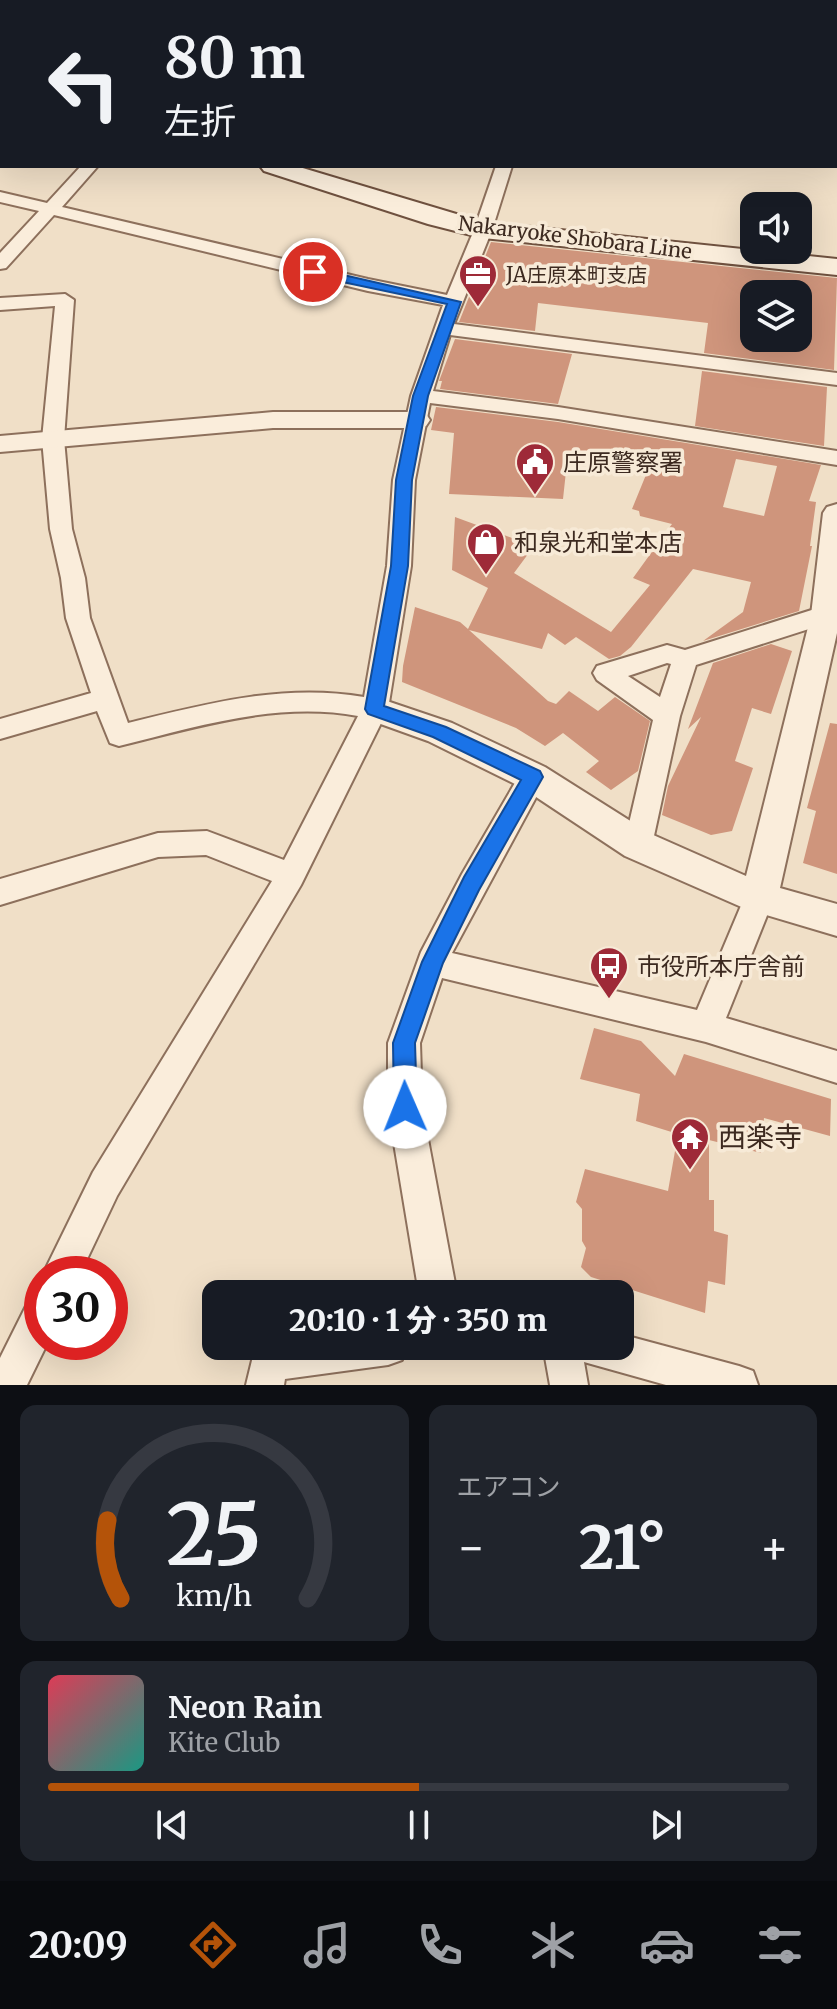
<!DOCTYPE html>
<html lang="ja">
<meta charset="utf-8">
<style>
body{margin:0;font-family:Merriweather,"Noto Sans JP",serif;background:#20242c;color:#f1f3f6;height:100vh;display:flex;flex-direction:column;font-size:30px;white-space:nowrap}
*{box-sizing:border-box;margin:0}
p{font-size:26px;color:#9ea1a6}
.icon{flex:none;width:44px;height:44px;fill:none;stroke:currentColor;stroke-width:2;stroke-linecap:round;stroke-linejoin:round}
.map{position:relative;height:1385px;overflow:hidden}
.panel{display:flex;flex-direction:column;gap:20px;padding:20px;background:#0d0f14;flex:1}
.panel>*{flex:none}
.hud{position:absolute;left:0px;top:0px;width:838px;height:168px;box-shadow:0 8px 32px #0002;background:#171b24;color:#f1f3f6;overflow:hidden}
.fabs{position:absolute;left:740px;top:192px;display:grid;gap:16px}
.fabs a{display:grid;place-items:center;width:72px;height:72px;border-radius:16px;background:#171b24;box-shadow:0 8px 32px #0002;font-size:40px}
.speed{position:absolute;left:24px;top:1256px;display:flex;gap:16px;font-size:40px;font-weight:700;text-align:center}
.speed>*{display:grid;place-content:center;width:104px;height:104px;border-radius:50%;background:#171b24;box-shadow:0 8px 32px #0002;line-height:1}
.speed .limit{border:12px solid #d22;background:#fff;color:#111}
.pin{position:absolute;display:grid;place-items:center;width:68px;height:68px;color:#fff;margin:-34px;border:4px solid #fff;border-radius:50%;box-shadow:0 2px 8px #0007}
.me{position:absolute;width:88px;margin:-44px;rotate:359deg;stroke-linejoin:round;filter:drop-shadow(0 0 6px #0008)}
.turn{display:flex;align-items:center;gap:28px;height:168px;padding:0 32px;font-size:36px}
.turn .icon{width:104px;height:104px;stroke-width:2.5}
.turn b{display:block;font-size:56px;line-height:68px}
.big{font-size:60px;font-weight:800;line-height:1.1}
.panel .tile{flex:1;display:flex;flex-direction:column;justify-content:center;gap:12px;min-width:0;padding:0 28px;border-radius:16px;background:#20242c}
.panel .dial{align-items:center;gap:0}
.dial svg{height:208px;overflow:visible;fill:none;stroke:#363941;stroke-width:7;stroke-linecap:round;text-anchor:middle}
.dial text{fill:#f1f3f6;stroke:none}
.song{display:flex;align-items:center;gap:24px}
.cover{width:96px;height:96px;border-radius:12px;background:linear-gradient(135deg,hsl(350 70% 55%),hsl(170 70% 35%))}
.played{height:8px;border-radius:4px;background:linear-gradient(90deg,#b45309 50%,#363941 50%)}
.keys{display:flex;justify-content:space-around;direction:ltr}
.heat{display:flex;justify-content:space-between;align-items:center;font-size:44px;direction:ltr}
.panel .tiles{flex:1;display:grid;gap:20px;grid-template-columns:1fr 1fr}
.tile:last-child{grid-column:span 2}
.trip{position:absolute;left:202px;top:1280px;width:432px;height:80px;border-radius:16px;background:#171b24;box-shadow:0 8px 32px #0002;font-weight:800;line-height:80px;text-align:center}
.tab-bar{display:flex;height:128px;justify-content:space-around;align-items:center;background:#090b0e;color:#9ea1a6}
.tab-bar .icon{width:56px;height:56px}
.tab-bar .on{color:#b45309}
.tab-bar b{font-size:36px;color:#f1f3f6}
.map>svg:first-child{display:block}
</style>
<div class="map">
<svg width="837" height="1385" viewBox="0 0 837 1385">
<rect width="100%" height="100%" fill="#f0dfc7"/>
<path fill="#cf957c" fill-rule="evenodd" d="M491 242 837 278 834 370 704 353 708 323 538 303 535 331 459 322ZM754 294H798V338H754Z
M455 339 572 354 558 404 440 389 442 381H439Z
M702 371 827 387 824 446 695 426Z
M436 407 558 422 821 465 809 501 816 502 810 546H812L799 611 703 641 743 612 751 582 693 569 631 647 620 656 609 659 576 637 565 645 548 633 542 649 469 630 548 701 556 704 569 691 598 711 615 697 650 721 638 771 611 790 586 772 599 761 563 733 545 746 516 728 402 682 403 666 415 607 460 622 468 629 488 588 452 570 455 517 534 546 514 573 611 632 650 585 633 578 672 524 640 516 639 511 632 509 650 465 568 453 563 499 449 494 454 433 431 430ZM736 459 777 466 764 516 723 507Z
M771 644 792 651 771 714 752 708 735 761 753 768 732 831 711 835 662 815 668 786 701 717 688 729 713 663Z
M830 723 837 724V874L803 863 816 811 807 808Z
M594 1028 641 1041 675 1076 684 1054 831 1099 830 1136 764 1118 761 1153 709 1140V1200H714V1231L728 1235 725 1285 708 1281 705 1313 591 1277 581 1267 586 1248 582 1241V1209L576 1202 585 1169 668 1191 678 1134 636 1121 640 1094 580 1079Z"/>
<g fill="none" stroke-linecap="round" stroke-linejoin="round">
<g stroke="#8d705c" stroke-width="4">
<path id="minor" d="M108 0H124L126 2H110Z
M221 0H238L240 2H223Z
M246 0H271L244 2Z
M297 0H313L315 2H299Z
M427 0H450L452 2H429Z
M631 0H645L629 2Z
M703 0H718L701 2Z
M836 83H837V91H836Z
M836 155H837V165H836Z
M81 166H98L62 207 368 279 447 295 474 230 496 166H512L492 230 454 324 837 373V385L450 335 433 391 558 407 837 451V465L558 419 430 403 415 480 411 566 388 709 301 885 117 1196 80 1274H43L93 1172 272 881 206 855 158 857 0 905V879L158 833 207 831 284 860 358 716C277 701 197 727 119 746L110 743 97 711 0 739V719L91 693 66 618 61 578 50 529 42 439 55 306 0 310V298L65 294 74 300 64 439 72 529 85 578 90 618 128 723C206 704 283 683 364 697L387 566 393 480 411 396 443 305 368 291 54 215 6 268 0 269V253L39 211 0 202V192L47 203Z
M837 602V620L696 665 680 716 652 845 648 854 638 857 628 854 624 845 653 720 597 680 593 673 597 666 667 645 685 650ZM667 663 671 664 660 697 628 676Z
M533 766 543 769 547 777 452 953 697 1010 748 889 759 885 770 889 774 898 726 1018 837 1051V1083L706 1042 442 978 420 1043 422 1107 457 1294H419L388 1107V1043L421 952 462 874 523 769Z
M42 1294V1342H48L27 1385H0V1358L29 1300Z
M620 1334 739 1366 753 1371 758 1385H666L584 1362 588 1385H550L543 1346H620Z
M261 1346H407L402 1360 388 1365 285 1379 284 1385H246L255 1348Z"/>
</g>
<g stroke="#8d705c" stroke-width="4">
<path id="tertiary" d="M796 0H818L819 2H797Z
M836 4H837V15H836Z
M273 412H417L426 414 430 420 426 426 417 428H273L0 452V436Z
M837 504V633L780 888 837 904V936L746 909 625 856 521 787 428 741 364 718 359 709 364 700 375 697 452 723 503 747 545 767 651 834 746 876 811 615 823 513 827 507Z"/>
</g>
<g stroke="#6f513f" stroke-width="4">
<path id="secondary" d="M0 21 2 22V34L0 33Z
M260 166H296L483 222 837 259V275L483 238 428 224 264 171Z"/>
</g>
<use href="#minor" fill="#faeddb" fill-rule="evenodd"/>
<use href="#tertiary" fill="#faeddb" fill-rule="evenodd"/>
<use href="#secondary" fill="#faeddb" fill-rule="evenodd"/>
</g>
<path fill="#1a73e8" stroke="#114b97" stroke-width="2" d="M313 268 461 302 428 396 412 480 408 566 384 706 446 727 540 771 543 777 479 890 443 963 415 1043 417 1107 414 1115 405 1119 397 1115 394 1107 393 1043 422 962 464 877 521 780 433 737 368 714 365 709 391 566 396 480 413 396 447 304 309 275V270Z"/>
<defs>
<g id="office-pin" transform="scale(2)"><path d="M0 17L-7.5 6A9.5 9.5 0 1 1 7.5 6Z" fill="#9e2a38" stroke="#f7ead7"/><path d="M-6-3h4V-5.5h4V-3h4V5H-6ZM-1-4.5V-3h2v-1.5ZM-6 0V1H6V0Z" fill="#fff"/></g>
<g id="civic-pin" transform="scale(2)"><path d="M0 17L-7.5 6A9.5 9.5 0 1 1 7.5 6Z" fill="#9e2a38" stroke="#f7ead7"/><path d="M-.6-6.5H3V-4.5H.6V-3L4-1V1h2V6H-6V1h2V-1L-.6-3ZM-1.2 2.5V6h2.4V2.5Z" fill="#fff"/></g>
<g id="shop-pin" transform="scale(2)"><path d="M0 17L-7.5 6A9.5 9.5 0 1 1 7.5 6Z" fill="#9e2a38" stroke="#f7ead7"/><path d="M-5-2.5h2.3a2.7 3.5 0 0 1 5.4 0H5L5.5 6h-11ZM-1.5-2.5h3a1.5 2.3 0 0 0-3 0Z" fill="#fff"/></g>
<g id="bus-pin" transform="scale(2)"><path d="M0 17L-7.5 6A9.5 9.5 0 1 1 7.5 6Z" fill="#9e2a38" stroke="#f7ead7"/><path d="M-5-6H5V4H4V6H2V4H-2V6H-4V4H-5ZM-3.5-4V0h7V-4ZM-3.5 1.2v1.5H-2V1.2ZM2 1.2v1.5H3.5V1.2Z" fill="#fff"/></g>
<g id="temple-pin" transform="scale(2)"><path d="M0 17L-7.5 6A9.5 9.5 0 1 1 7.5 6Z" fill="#9e2a38" stroke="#f7ead7"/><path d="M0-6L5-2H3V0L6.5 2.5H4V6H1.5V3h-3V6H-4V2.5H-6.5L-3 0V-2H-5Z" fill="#fff"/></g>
</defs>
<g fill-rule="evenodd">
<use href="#office-pin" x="478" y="274"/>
<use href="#civic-pin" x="535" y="462"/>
<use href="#shop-pin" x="486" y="542"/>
<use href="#bus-pin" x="609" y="966"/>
<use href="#temple-pin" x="690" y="1137"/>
</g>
<g text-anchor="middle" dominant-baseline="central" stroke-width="7" stroke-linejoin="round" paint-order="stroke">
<g font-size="20" fill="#3d2a20" stroke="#f7ead7">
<text transform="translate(575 237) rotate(7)">Nakaryoke Shobara Line</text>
</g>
<g font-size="20" fill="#3d2a20" stroke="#f7ead7" text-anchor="start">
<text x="506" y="274">JA庄原本町支店</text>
</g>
<g font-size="24" fill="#3d2a20" stroke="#f7ead7" text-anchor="start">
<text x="563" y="462">庄原警察署</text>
<text x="514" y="542">和泉光和堂本店</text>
<text x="637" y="966">市役所本庁舎前</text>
</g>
<g font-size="28" fill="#3d2a20" stroke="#f7ead7" text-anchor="start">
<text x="718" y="1137">西楽寺</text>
</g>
</g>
</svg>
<div class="fabs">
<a><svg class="icon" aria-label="sound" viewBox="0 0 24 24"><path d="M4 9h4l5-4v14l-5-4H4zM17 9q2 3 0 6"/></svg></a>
<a><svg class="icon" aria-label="layers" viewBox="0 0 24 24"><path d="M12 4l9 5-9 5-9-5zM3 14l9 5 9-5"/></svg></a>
</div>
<div class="speed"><div class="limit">30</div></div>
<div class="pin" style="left:313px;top:272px;background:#d93025"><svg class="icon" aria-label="arrive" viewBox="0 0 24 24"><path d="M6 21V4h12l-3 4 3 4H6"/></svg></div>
<svg class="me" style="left:405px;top:1107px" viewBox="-20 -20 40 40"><circle r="19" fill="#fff"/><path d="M0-13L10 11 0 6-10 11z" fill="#1a73e8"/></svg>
<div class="trip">20:10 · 1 分 · 350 m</div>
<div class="hud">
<div class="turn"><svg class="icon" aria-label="left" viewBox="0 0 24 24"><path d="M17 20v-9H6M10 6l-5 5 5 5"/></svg><div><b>80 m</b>左折</div></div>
</div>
</div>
<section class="panel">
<div class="tiles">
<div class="tile dial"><svg viewBox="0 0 100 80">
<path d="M14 69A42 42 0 1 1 86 69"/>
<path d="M14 69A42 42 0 0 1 9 39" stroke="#b45309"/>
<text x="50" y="56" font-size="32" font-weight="700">25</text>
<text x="50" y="72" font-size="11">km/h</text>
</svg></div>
<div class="tile"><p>エアコン</p>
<div class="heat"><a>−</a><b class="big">21°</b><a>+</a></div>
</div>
<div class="tile">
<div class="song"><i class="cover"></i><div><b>Neon Rain</b><p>Kite Club</p></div></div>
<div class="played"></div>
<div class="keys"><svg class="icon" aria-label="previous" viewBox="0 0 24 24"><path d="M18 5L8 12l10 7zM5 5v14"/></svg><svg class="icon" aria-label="pause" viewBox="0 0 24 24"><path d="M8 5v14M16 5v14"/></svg><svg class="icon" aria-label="next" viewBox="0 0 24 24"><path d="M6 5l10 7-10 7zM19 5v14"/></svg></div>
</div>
</div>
</section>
<nav class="tab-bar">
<b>20:09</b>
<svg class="icon on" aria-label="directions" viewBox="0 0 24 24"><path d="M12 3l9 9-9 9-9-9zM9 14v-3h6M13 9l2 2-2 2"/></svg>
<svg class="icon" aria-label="music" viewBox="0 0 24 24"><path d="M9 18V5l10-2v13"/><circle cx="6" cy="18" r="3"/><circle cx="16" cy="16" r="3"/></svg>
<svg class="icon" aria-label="phone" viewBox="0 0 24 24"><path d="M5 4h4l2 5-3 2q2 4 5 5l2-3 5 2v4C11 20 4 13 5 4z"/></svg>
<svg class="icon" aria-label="climate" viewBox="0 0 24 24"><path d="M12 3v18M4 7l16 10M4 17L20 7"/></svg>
<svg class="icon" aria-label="car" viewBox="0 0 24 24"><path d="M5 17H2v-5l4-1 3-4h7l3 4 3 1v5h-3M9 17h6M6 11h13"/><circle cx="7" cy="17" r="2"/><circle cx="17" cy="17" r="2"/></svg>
<svg class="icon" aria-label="filters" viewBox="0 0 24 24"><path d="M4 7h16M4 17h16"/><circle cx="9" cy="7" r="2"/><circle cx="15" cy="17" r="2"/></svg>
</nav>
